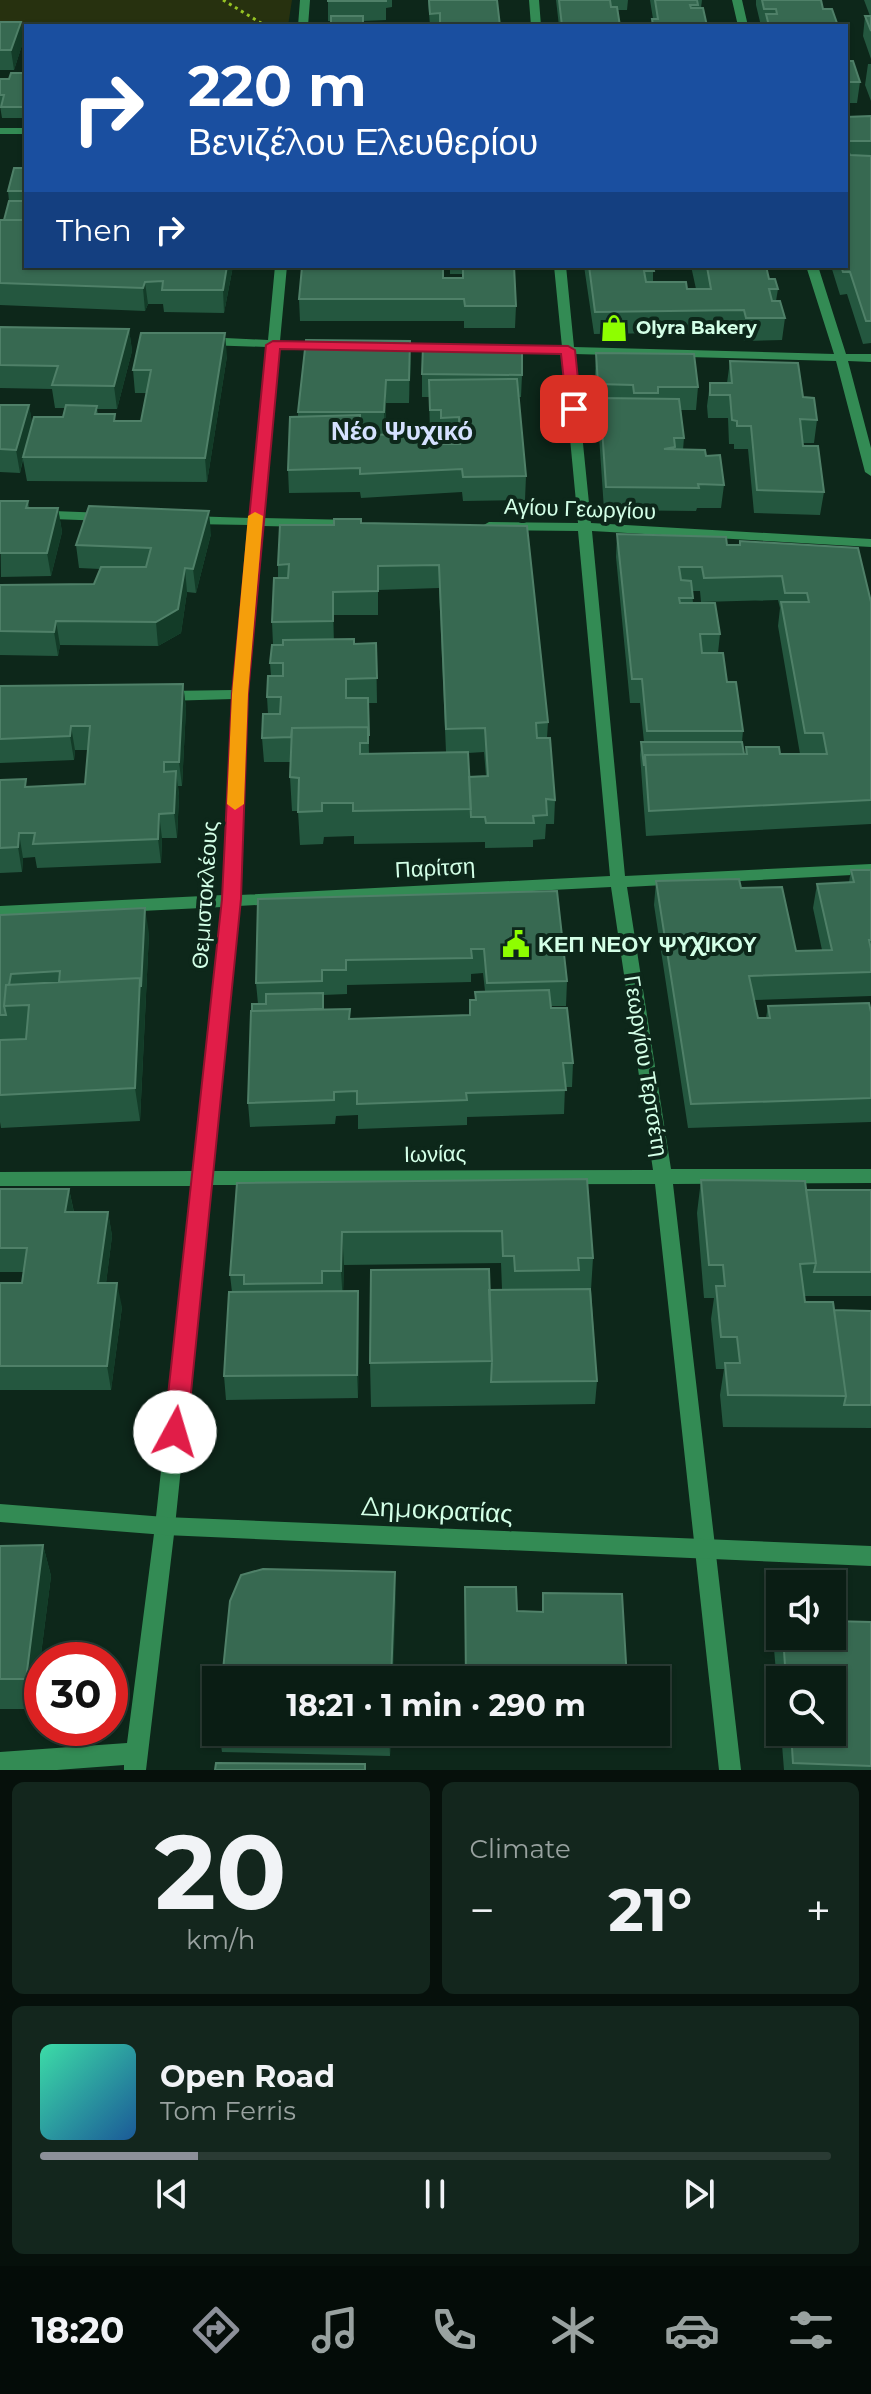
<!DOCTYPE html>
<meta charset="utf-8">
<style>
body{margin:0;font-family:Montserrat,sans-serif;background:#13261d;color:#f1f3f6;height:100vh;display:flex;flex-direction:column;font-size:30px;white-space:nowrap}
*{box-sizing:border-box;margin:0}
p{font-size:26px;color:#99a2a0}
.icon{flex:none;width:44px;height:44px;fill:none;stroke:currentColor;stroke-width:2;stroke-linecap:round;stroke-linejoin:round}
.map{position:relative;height:1770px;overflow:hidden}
.drawer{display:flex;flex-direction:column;gap:12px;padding:12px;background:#06100b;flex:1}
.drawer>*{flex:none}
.banner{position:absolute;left:24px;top:24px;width:824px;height:244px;border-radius:0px;box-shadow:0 2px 6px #0004,0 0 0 2px #2a3b34;background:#1a4fa0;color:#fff;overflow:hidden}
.controls{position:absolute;left:766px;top:1570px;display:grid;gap:16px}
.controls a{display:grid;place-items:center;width:80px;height:80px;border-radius:0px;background:#0a1d14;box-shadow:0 2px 6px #0004,0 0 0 2px #2a3b34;font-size:40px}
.speed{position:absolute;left:24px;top:1642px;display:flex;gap:16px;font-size:40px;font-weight:700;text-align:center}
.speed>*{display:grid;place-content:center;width:104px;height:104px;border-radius:50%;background:#0a1d14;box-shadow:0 2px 6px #0004,0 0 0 2px #2a3b34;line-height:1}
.speed .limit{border:12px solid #d22;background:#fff;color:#111}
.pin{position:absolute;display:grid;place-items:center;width:68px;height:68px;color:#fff;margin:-34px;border-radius:16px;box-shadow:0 4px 12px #0006}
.me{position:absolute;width:88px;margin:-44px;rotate:6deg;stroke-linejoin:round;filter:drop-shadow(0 0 6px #0008)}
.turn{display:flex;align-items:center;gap:28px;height:168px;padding:0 32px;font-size:36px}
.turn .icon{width:104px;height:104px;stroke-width:2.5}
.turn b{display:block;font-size:56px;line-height:68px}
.then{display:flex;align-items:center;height:76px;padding:0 32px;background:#0003;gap:16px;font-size:30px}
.big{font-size:60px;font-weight:700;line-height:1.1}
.drawer .tile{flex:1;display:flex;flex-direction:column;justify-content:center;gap:12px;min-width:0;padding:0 28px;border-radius:12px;background:#13261d}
.drawer .dial{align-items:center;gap:0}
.dial b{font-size:104px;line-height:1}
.song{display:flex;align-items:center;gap:24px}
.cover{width:96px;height:96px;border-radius:12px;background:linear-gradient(135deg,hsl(160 70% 55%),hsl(210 70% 35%))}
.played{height:8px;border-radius:4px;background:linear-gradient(90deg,#8c9099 20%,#2a3b34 20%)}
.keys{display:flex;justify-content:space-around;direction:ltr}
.heat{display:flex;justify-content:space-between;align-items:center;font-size:44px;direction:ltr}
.drawer .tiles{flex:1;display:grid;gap:12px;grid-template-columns:1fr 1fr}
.tile:last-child{grid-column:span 2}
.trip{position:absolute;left:202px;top:1666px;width:468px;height:80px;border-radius:0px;background:#0a1d14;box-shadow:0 2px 6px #0004,0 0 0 2px #2a3b34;font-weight:700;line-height:80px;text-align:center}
.menu{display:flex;height:128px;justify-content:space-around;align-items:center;background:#040c08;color:#99a2a0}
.menu .icon{width:56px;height:56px}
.menu .selected{color:#8c9099}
.menu b{font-size:36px;color:#f1f3f6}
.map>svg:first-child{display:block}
</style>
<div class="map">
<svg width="871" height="1770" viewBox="0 0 871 1770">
<rect width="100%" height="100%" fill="#0d271a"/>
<path fill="#27310f" d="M0 0H292L288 26 26 28 0 27Z"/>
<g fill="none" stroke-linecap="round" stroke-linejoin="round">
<path stroke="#96c323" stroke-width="3" stroke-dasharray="3 4" stroke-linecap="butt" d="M223 0 266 26"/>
<path fill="#338b54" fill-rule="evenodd" d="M300 0H310L308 26H298Z
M529 0H539L541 26H531Z
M732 0H742L748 26H738Z
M0 31H26V37H0Z
M0 128H26V134H0Z
M275 266H287L280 341 326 342 332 346 326 350 279 348 263 518 354 520 361 524 354 528 263 526 247 694 239 895 610 876 578 531 489 530 482 526 489 522 578 523 562 354 501 353 495 349 501 345 562 347 554 266H566L574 347 834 354 806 266H818L846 354H871V362L848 361 871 448V476L865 472 836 361 574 354 591 523 871 539V547L592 531 625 876 871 864V874L627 887 671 1169H871V1183L673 1184 741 1770H719L655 1184 210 1185 175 1526 146 1770H124V1765L57 1770H0V1752L127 1743 155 1526 192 1186H0V1172L193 1171 222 907 0 918V906L223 895 233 699 166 701 159 696 166 691 233 690 250 525 189 524 182 520 189 516 250 518 267 347 205 345 199 341 205 337 268 340ZM611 887 653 1170 211 1171 238 906Z
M389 343 442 344 448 348 442 352 385 350 383 347Z
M0 509 106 513 113 517 106 521 0 517Z"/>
<path fill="#338b54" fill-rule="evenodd" d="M0 1504 165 1517 871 1546V1566L165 1535 0 1522Z"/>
</g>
<path fill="#24573f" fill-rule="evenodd" d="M328 0H392V7L386 8V20L363 21V24L392 26 328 21Z
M428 0H497L500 26H430Z
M556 0H628L627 10H618L620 26H559Z
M650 0H702L701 8 707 26H651L652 19H653Z
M756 0H821L823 9 838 26H761L756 5Z
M864 0H871V59L863 36 865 16H870Z
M0 22H21L23 42 14 70H0Z
M846 61 860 82 857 103H846Z
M868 64H871V101L865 85Z
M26 73V118H2L0 106V79H9Z
M871 116V343L863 344 847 294 840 295 831 266H846V117Z
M26 168V266H233L224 313 164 312 163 304H148L145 311 0 305V220H4L9 201 8 191Z
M303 266H371V268L443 278H463V274H450V266H514L516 306 515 328H464V321H300L299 299Z
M584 266H653V282L687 289H696L691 266H766L769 279 778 289 776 301 785 318 782 340 744 341 742 332 594 334Z
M0 327 129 329 132 351 117 409H97L98 414 116 421H141L147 393H135L133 370 227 356 207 482 27 481 23 460 20 473 0 472V405H29L32 424 63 417 65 408H55L52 389 0 388Z
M410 341 409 403H386L385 434 424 440 438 444H459V440L441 441V433H430L429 397H422V374L522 375 521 397H519L526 476 525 500 463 501 462 492 361 498 360 492 289 493 288 470 298 416V412Z
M596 353 698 387 696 410H681L684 438 683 450 706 456 724 485 721 508H697L696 511 604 510 598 421 599 407H597L595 376Z
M730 361 803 397 817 420 814 443H803L824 492 820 515 754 513 748 449H734V444H729L728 418H708L707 406 710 383H727Z
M0 501H28L29 508H58L62 532 51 576 1 577Z
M361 523 527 526 548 722 547 738 555 800 554 824H546L545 839 533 840V847L485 848V842L354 844V836L324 837 323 844 300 845 298 811H292L290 777 291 762H264L262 738 268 714 267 697 271 676 270 663 273 645 272 622 278 578V565L334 525ZM439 588 446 752 369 754 368 703H377L376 643 354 644 334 639V615H378V590ZM484 752 486 776 469 777 468 753Z
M211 534 196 593 187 592 181 633 158 646 60 645 58 656 0 655V585L94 584 100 569 79 568 76 545Z
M617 534 727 545 871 602V824L646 836 640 755 641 742H644L640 703H630L616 557ZM692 591H700L701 602 778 600 780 608 778 626 800 754H780L746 747 745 754H744L742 742 743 731 718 653 720 634 693 603Z
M183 684 186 708 182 786H178L179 796 177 838H162L161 863 37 868 35 857 23 858 22 872 0 873V780L27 787 85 784 88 750H75L74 760 0 763V686Z
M851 870H871V996L754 1000 758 1018H766L768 1006 871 1012V1122L688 1128 654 905 656 881 741 888 796 951 822 950 813 908 817 884 849 882Z
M557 891 567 981 566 1006H550L573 1063 572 1087H565L564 1114 467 1117V1125L358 1129V1115L336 1116 335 1124 250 1127 248 1103 258 1004 256 983ZM483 973 485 991 475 992V1000H470V1015L350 1019V1009H324L323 995 347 994V985L471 982V974Z
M0 915 149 933 140 1121 1 1128 0 1122Z
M587 1179 593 1258 591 1290 597 1381 595 1404 371 1407 370 1363 489 1290H512L502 1289 501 1263 344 1265 343 1291 359 1315 358 1398 226 1400 224 1376 232 1292 230 1275 237 1183Z
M701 1180 806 1190H871V1296H804L805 1302 834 1310 871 1311V1428L723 1427 720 1395 724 1369H716L711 1319 714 1298H704L697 1213Z
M0 1189H69L74 1212H108L112 1236 106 1283 122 1307 111 1390H0V1283H22L23 1272H0Z
M43 1545 51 1576 34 1709H0V1546Z
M871 1622V1770H784L781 1732H832V1680H780V1718L774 1649 780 1625V1636H832Z
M219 1732H391L390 1756 222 1752Z
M465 1732H628L626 1743H465Z"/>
<path fill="#133c28" d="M21 22 23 42 14 70 11 50Z
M227 266H233L224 313 223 290Z
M145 282 148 304 145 311 143 288Z
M129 329 132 351 117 409 114 386Z
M225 333 227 356 207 482 205 458Z
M410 341 411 363 409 403V380Z
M386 380V403L385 435 384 412Z
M29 405 33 428 23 457 20 473 16 450Z
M58 508 62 532 51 576 47 553Z
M209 511 211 534 196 593 193 569Z
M185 568 187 592 181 633 158 646 156 622Z
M333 592 334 615V645L333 621Z
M56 621 60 645 58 656 54 632Z
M183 684 186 708 182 786 179 762Z
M71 726 75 750 74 760 70 736Z
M176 771 179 796 177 838 174 813Z
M159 814 162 838 161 863 158 839Z
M19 833 23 858 22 872 18 847Z
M145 908 149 933 140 1121 135 1088 140 978Z
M69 1189 74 1213 65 1212Z
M108 1212 112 1236 103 1307 98 1283Z
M342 1232 344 1265 343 1303 341 1271Z
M117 1283 122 1307 111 1390 107 1366Z
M358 1291 359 1315 358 1398 357 1375Z
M43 1545 51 1576 34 1709 26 1679Z
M395 1572 396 1602 393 1680H391Z
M389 1732H391L390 1756Z"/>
<path fill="#376951" stroke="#4f8068" stroke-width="2" d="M328 0H386V1H328Z
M429 0H497L500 26H440V13L430 14Z
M559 0H610L611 7H617L620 26H562Z
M655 0H697L698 5H690L691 8H703L707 26 653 25 652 19H658Z
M762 0H821L823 9H832L838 26H769L766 14H777L776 9H764Z
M331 16H363V24L392 23V26H331Z
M865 16H871V31Z
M0 22H21L11 50H0Z
M46 24H260V26H46Z
M846 61H853L860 82H846Z
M11 73H26V107H1L4 95H0V79H9Z
M871 116V141H846V117Z
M846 145 850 155 871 156V321H866L850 272H843L841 266H846Z
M14 168H26V191H8Z
M9 201H26V220H4Z
M0 220H26V266H227L223 290H162L163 281 145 282 143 288 0 283Z
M310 266 443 267V278H463V266H514L516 306H465L464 299H299L302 267Z
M589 266H653L654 271H644L646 282H686L687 289H711L707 267 697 266H766L769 279H775L778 289H769L772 301H780L785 318H746L744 310 595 312Z
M0 327 129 329 114 386 52 385 58 366 0 365Z
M141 333H225L205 458 23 457 34 417H63L66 405 97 406 95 414H115L114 421H141L151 370H133Z
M306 340 410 341 409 380H386L384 412H298Z
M423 346 522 347V375L422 374Z
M596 353 694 354 698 387H658V393H634L633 385 598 384Z
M730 361 798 363 803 397 814 398 817 420 800 419 803 446H818L824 492 757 490 751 426H737V421L732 420 730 395H710V383H732Z
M517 379 526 476 463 477 462 469 360 474V468L288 470 290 417 360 415V435L424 434V440H438V444H460L459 417 441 418V410H430L429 380Z
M600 398 679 399 684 438H674L675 447 664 449 705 450 706 456 720 455 724 485 698 484 699 488 606 487Z
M0 405H29L16 450 0 449Z
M0 501H28L26 508H58L47 553H0Z
M89 506 209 511 193 569 185 568 178 609 156 622 56 621 54 632 0 631V585L94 584 101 567H146L151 548 76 545Z
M334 519H361V523L527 526 548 722 536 723 537 738H550L555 800 546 799 547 815 533 816 534 823H486L485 817H471L469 777 488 776 485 728 446 729 439 565 378 566V591L333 592V621L272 622 274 578H288L289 564 278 565 280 525H334Z
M617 534 726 537 727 545H740V541L858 548 871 602V800L649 811 645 755 747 754 746 747H779L780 754H827L823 733H805L781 602H809L807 593H785L782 576 704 578 702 567H679L681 580 691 581 693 598H679L680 603H715L720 634H700L702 653H723L727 682H736L743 731H647L642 679H632Z
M354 639V644L376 643 377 678 346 679V698H368L369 736 368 727 292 728 291 737 262 738 263 714H280L281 697H267L268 676H283V663H270L272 645H283V640Z
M183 684 179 762H164V772L176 771 174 813 159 814 158 839 33 844 35 833H19L18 847 0 848V780L26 779 25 787 85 784 90 726H71L70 736 0 739V686Z
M368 727V743H360V754L468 752 471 809 353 811V803H322V811L298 812 299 778 290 777 292 728Z
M641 742H742L744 754 645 755 644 766Z
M851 870H871V940H869L871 949V972L749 976 758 1018H770L768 1006 869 1003 871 1012V1098L691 1104 656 881 739 879 741 888 782 887 796 951 832 950 817 884 854 882Z
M557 891 567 981 487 983 484 949H471L472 958 346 960V970H322V981L256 983 258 899Z
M145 908 141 987 140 978 59 982 60 971 11 974 9 985H6L4 1006 6 1015H0V915Z
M140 978 135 1088 0 1095V1040L26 1039 29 1005 4 1006 6 985Z
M549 990 551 1008H567L573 1063H563L566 1090 466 1093 467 1100 357 1104V1091L334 1092V1100L248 1103 251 1011 350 1009 349 1019 470 1015V1000H476L475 992Z
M323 993V1009L252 1011V1004H266V994Z
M587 1179 593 1258H578L579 1270 515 1271 514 1256H503L502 1231 342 1232 341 1271H322V1283L244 1284V1275H230L237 1183Z
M701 1180 805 1181 816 1263 800 1264 805 1302H833L846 1396 728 1395 725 1363H740L737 1337H721L716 1286H725L723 1265H709Z
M0 1189H69L65 1212H108L98 1283H117L107 1366H0V1283H22L27 1248H0Z
M806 1190H871V1272H814L816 1263Z
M489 1269 492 1361 370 1363 371 1270Z
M590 1289 597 1381 491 1382 492 1361 489 1290Z
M358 1291 357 1375 224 1376 229 1292Z
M834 1310 871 1311V1405H844L846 1396Z
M43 1545 26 1679H0V1546Z
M263 1569 395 1572 391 1680H222L230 1601 241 1575Z
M465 1587H516L517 1611 543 1612V1593L622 1594 627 1680H466Z
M832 1621 871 1622V1766L793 1763 791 1732H832V1680H786L783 1636H832Z
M216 1763 365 1764V1770H215Z"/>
<path fill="#e11d48" stroke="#92132f" stroke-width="2" d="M273 341 568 346 575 350 581 409 574 414 567 409 561 354 280 349 248 694 241 899 187 1432 183 1439 175 1442 167 1439 164 1432 222 899 232 694 266 345Z"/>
<path fill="#f59e0b" d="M255 512 263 516 248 694 244 804 235 810 227 804 232 694 248 516Z"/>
<defs>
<g id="shop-bare" transform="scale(2.16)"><path d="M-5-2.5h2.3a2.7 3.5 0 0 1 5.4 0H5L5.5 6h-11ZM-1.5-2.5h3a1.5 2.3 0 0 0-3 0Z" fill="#8efe00" stroke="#0d271a" stroke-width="2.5" paint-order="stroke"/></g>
<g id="civic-bare" transform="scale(2.16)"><path d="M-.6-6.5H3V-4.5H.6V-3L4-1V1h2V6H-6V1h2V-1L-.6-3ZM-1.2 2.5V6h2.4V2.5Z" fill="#8efe00" stroke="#0d271a" stroke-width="2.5" paint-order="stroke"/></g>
</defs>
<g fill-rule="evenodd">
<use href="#shop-bare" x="614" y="328"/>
<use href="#civic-bare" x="516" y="944"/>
</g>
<g text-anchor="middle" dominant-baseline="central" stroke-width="8" stroke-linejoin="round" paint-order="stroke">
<g font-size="18" font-weight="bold" fill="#d3ffe7" stroke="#0d271a" text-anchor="start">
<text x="636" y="328">Olyra Bakery</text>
</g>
<g font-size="22" fill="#d3ffe7" stroke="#0d271a">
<text transform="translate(580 509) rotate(2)">Αγίου Γεωργίου</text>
<text transform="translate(435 868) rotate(-3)">Παρίτση</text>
<text transform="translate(205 895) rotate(-86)">Θεμιστοκλέους</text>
<text transform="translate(646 1066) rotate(81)">Γεωργίου Τερτσέτη</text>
<text transform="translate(435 1154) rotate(-1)">Ιωνίας</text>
</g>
<g font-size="22" font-weight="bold" fill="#d3ffe7" stroke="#0d271a" text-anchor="start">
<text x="538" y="944">ΚΕΠ ΝΕΟΥ ΨΥΧΙΚΟΥ</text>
</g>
<g font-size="26" font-weight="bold" fill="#d5e1ff" stroke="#0d271a">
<text x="402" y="431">Νέο Ψυχικό</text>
</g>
<g font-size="26" fill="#d3ffe7" stroke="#0d271a">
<text transform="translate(437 1510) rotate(3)">Δημοκρατίας</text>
</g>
</g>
</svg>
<div class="controls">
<a><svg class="icon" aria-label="sound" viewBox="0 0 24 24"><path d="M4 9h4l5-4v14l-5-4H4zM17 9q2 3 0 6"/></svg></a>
<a><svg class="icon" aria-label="search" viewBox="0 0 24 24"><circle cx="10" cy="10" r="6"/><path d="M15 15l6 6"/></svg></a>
</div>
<div class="speed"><div class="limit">30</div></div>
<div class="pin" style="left:574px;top:409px;background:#d93025"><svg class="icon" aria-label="arrive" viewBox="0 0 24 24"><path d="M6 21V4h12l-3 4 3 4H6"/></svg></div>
<svg class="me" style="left:175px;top:1432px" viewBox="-20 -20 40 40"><circle r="19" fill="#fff"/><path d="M0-13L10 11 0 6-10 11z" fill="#e11d48"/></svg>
<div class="trip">18:21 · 1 min · 290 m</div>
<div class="banner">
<div class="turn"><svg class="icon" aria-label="right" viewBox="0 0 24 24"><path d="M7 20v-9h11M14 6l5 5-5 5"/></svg><div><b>220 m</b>Βενιζέλου Ελευθερίου</div></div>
<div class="then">Then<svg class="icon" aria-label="right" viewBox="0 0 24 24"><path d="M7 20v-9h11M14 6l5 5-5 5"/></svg></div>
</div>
</div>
<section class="drawer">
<div class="tiles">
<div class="tile dial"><b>20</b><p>km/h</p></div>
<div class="tile"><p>Climate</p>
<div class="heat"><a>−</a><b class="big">21°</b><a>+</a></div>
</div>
<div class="tile">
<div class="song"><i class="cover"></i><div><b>Open Road</b><p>Tom Ferris</p></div></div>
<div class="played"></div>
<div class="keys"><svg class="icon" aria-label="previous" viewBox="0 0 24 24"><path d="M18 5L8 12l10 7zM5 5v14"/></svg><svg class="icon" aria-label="pause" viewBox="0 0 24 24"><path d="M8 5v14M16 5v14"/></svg><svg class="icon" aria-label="next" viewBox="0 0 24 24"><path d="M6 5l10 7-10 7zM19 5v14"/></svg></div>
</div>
</div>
</section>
<nav class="menu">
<b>18:20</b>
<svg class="icon selected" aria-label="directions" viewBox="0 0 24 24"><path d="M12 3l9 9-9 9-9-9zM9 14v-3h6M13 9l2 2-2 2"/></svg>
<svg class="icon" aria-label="music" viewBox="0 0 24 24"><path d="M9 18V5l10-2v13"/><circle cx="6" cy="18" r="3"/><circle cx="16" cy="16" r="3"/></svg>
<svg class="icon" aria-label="phone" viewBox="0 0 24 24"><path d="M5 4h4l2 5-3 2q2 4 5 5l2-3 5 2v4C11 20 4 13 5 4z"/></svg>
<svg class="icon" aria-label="climate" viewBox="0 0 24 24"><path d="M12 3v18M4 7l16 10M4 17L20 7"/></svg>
<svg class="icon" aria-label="car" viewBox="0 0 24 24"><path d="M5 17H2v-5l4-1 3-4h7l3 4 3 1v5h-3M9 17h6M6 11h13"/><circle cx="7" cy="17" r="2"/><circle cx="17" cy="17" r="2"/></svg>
<svg class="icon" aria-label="filters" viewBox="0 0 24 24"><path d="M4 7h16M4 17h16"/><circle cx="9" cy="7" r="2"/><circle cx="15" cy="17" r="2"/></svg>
</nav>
